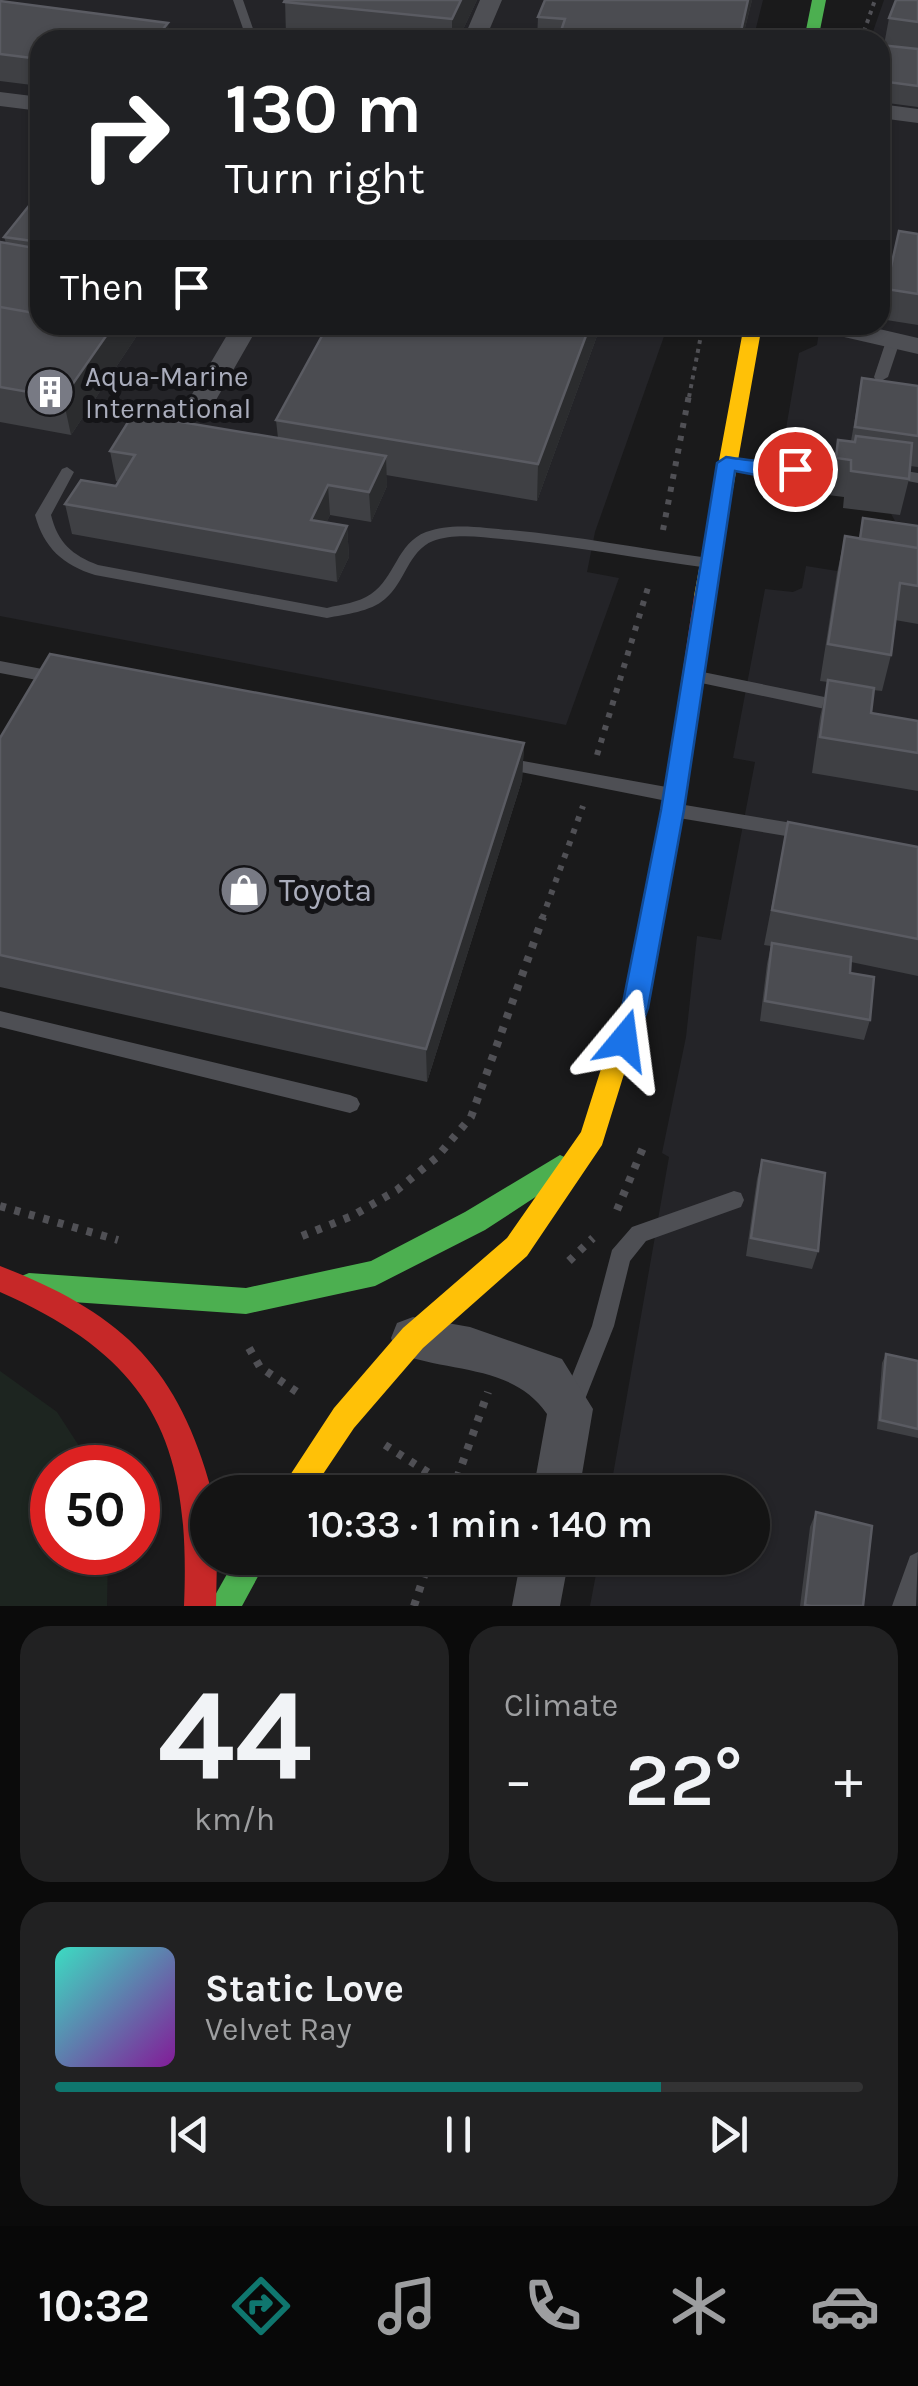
<!DOCTYPE html>
<meta charset="utf-8">
<style>
body{margin:0;font-family:Karla,sans-serif;background:#212122;color:#f1f3f6;height:100vh;display:flex;flex-direction:column;font-size:38px;white-space:nowrap}
*{box-sizing:border-box;margin:0}
p{font-size:32px;color:#9d9ea0}
.icon{flex:none;width:55px;height:55px;fill:none;stroke:currentColor;stroke-width:2;stroke-linecap:round;stroke-linejoin:round}
.map{position:relative;height:1606px;overflow:hidden}
.sheet{display:flex;flex-direction:column;gap:20px;padding:20px;background:#0b0b0b;flex:1}
.sheet>*{flex:none}
.banner{position:absolute;left:30px;top:30px;width:860px;height:305px;border-radius:30px;box-shadow:0 2px 8px #0004,0 0 0 2px #333334;background:#202124;color:#fff;overflow:hidden}
.speed{position:absolute;left:30px;top:1445px;display:flex;gap:20px;font-size:50px;font-weight:700;text-align:center}
.speed>*{display:grid;place-content:center;width:130px;height:130px;border-radius:50%;background:#141414;box-shadow:0 2px 8px #0004,0 0 0 2px #333334;line-height:1}
.speed .limit{border:15px solid #d22;background:#fff;color:#111}
.pin{position:absolute;display:grid;place-items:center;width:85px;height:85px;color:#fff;margin:-42px;border:5px solid #fff;border-radius:50%;box-shadow:0 2px 10px #0007}
.me{position:absolute;width:110px;margin:-55px;rotate:16deg;stroke-linejoin:round;filter:drop-shadow(0 0 8px #0008)}
.turn{display:flex;align-items:center;gap:35px;height:210px;padding:0 30px;font-size:45px}
.turn .icon{width:130px;height:130px;stroke-width:2.5}
.turn b{display:block;font-size:70px;line-height:85px}
.then{display:flex;align-items:center;height:95px;padding:0 30px;background:#0003;gap:20px;font-size:38px}
.big{font-size:75px;font-weight:600;line-height:1.1}
.sheet .tile{flex:1;display:flex;flex-direction:column;justify-content:center;gap:15px;min-width:0;padding:0 35px;border-radius:30px;background:#212122}
.sheet .dial{align-items:center;gap:0}
.dial b{font-size:130px;line-height:1}
.song{display:flex;align-items:center;gap:30px}
.cover{width:120px;height:120px;border-radius:15px;background:linear-gradient(135deg,hsl(170 70% 55%),hsl(290 70% 35%))}
.played{height:10px;border-radius:5px;background:linear-gradient(90deg,#0f766e 75%,#333334 75%)}
.keys{display:flex;justify-content:space-around;direction:ltr}
.heat{display:flex;justify-content:space-between;align-items:center;font-size:55px;direction:ltr}
.sheet .tiles{flex:1;display:grid;gap:20px;grid-template-columns:1fr 1fr}
.tile:last-child{grid-column:span 2}
.trip{position:absolute;left:190px;top:1475px;width:580px;height:100px;border-radius:50px;background:#141414;box-shadow:0 2px 8px #0004,0 0 0 2px #333334;font-weight:600;line-height:100px;text-align:center}
.menu{display:flex;height:160px;justify-content:space-around;align-items:center;background:#080808;color:#9d9ea0}
.menu .icon{width:70px;height:70px}
.menu .current{color:#0f766e}
.menu b{font-size:45px;color:#f1f3f6}
.map>svg:first-child{display:block}
</style>
<div class="map">
<svg width="918" height="1606" viewBox="0 0 918 1606">
<rect width="100%" height="100%" fill="#1a1a1b"/>
<path fill="#242428" d="M0 0H763L753 40H203L207 32 201 40H40V325H668L595 532 587 572 619 578 566 725 0 616Z
M884 0H918V525L895 521 863 463 782 452 799 353 817 345 820 325H880V40H870Z
M806 566 918 584V1606H590L599 1558H752V1492H610L669 1157 662 1153 686 1037 697 936 721 940 755 762 733 758 765 589 793 592 802 588Z"/>
<path fill="#1d2520" d="M0 1371 57 1412 92 1466 52 1468V1552L108 1553 107 1606H0Z"/>
<g fill="none" stroke-linecap="round" stroke-linejoin="round">
<path stroke="#505055" stroke-width="4" stroke-dasharray="4 5" stroke-linecap="butt" d="M861 40 875 0
M689 397 703 325"/>
<path stroke="#505055" stroke-width="6" stroke-dasharray="5 8" stroke-linecap="butt" d="M663 530 689 395
M597 755 650 581
M542 919 583 806"/>
<path stroke="#505055" stroke-width="8" stroke-dasharray="6 9" stroke-linecap="butt" d="M0 1206 118 1240
M617 1210 645 1143
M302 1236 352 1216 397 1190 436 1158 471 1117 543 917
M569 1261 593 1238
M249 1348 260 1367 297 1392
M385 1445 454 1489
M452 1492 488 1392
M414 1606 430 1558"/>
<path fill="#4e4f54" fill-rule="evenodd" d="M233 0H243L257 40H247Z
M149 31 184 38 169 40 145 36 144 34Z
M894 334 901 338 888 377 881 381 876 380 874 377 887 338Z
M726 458C742 461 759 467 775 467 802 467 839 453 863 469 849 478 821 470 802 473L826 478V484L821 486 721 466 719 463Z
M67 467 74 472 51 515C58 543 72 555 98 565L327 608C342 604 358 603 371 594 395 578 397 543 426 532 452 522 484 528 510 530 577 536 643 549 709 558L717 563 709 568C640 559 572 546 502 539 481 537 454 533 433 541 408 551 405 583 385 599 370 612 346 614 327 618L95 575C63 565 44 548 35 515L62 469Z
M886 468 918 473V483L881 476 879 473Z
M0 661 58 672 66 678 58 684 0 673Z
M693 670 844 701 852 707 844 713 687 680 685 676 687 672Z
M501 757 672 788 681 795 672 802 495 767 492 763Z
M673 803 810 826 816 828 819 833 816 838 810 840 673 817 667 815 664 810 667 805Z
M0 1011 350 1095 357 1098 360 1104 357 1110 350 1113 0 1027Z
M734 1191 741 1193 744 1200 741 1207 646 1241 630 1261 614 1326 578 1417 570 1420 562 1417 559 1409 592 1326 612 1250 632 1227Z
M918 1552 916 1606H892L910 1556Z"/>
<path fill="#4e4f54" fill-rule="evenodd" d="M480 0H502L485 40H463Z
M0 92 40 97V111L0 106Z
M880 104 918 109V123L880 118Z
M233 325H259L212 407H192L188 401Z
M814 325H862L918 338V354L818 331Z
M413 1317 470 1327 562 1359 593 1409 579 1492H533L547 1414C513 1364 449 1373 397 1353L391 1338 397 1323Z
M521 1558H569L560 1606H512Z"/>
<path fill="#4caf50" fill-rule="evenodd" d="M812 0H826L818 40H804Z
M560 1155 569 1159 573 1167 569 1175 485 1230 375 1286 246 1314 29 1299 19 1295 15 1286 19 1277 29 1273 246 1288 371 1261 465 1212Z
M236 1558H268L242 1606H209Z"/>
<path fill="#ffc107" fill-rule="evenodd" d="M744 325H762L714 596 704 603 694 596Z
M639 977 648 980 651 987 602 1145 527 1256 423 1348 354 1428 311 1492H279L334 1408 403 1328 507 1238 581 1132 627 987 630 980Z"/>
<path fill="#c62828" fill-rule="evenodd" d="M704 589 714 596 686 796 651 987 648 994 639 997 630 994 627 987 664 796 694 596Z
M0 1266C121 1313 178 1366 212 1492H208V1558H217L216 1606H184C191 1443 154 1360 0 1292Z"/>
</g>
<path fill="#3f4044" d="M285 0H477L458 40H332L286 35Z
M545 0H752L742 40H537L538 17Z
M918 0V107L880 102V45H884L889 18Z
M0 1 40 40V86L0 81Z
M40 192V325H144L71 435 0 422V242L6 243 4 237Z
M918 234V325L880 319 886 289Z
M601 325 537 501 386 475 387 486 371 522 330 515 326 523 347 526 349 557 337 582 72 534 65 504 116 486 119 482 116 481 110 451 278 438 276 420Z
M862 378 918 386V467L910 466 909 479 900 515 843 508 844 497 828 495 838 440 851 441Z
M863 518 918 526V624L895 620 891 655 882 691 873 690 871 713 918 721V791L812 773 820 717 828 682 820 681 837 573 845 536 859 539Z
M0 738 524 743 522 780 427 1082 0 987Z
M788 822 918 847V976L851 962 850 973 870 1020 864 1040 760 1021 767 964 771 946 764 945Z
M762 1160 818 1251 812 1269 746 1256 757 1179Z
M886 1354 918 1361V1438L877 1429 882 1363Z
M816 1512 863 1606H800L810 1527Z"/>
<path fill="#2b2c2e" d="M461 0H477L458 40H452V19Z
M748 0H752L742 40H739Z
M168 23 170 40H154Z
M144 325 71 435 63 398 113 326Z
M590 325H601L537 501 538 464Z
M386 456 387 486 371 522 369 492Z
M328 485 330 515 314 550 311 520Z
M347 526 349 557 337 582 335 552Z
M524 743 522 780 427 1082 426 1049Z"/>
<path fill="#4b4c51" stroke="#5a5b62" stroke-width="2.5" d="M285 0H461L452 19 284 2Z
M545 0H748L739 40H558L565 19 538 17Z
M896 0H918V22L889 18Z
M0 1 168 23 154 40H40V59L0 54Z
M880 45 918 49V86L880 81Z
M40 192V242L4 237Z
M899 231 918 234V294L886 289Z
M0 242 40 249V314L0 307Z
M0 307 40 314V325L113 326 63 398 0 387Z
M328 325H590L538 464 276 420Z
M862 378 918 386V436L855 427Z
M133 414 386 456 369 492 328 485 311 520 347 526 335 552 65 504 81 480 116 486 135 455 110 451Z
M856 436 912 443 909 479 851 471V460L836 458 838 440 855 442Z
M863 518 918 526V548L860 539Z
M845 536 918 548V586L900 583 891 655 828 644Z
M50 654 524 743 426 1049 0 955V738Z
M828 680 874 688 871 713 918 721V753L820 737Z
M788 822 918 847V939L772 910Z
M772 943 851 957 850 973 874 977 870 1020 765 1001Z
M762 1160 825 1173 818 1251 751 1238Z
M886 1354 918 1361V1429L880 1420Z
M816 1512 872 1526 863 1606H811L805 1605Z"/>
<path fill="#1a73e8" stroke="#114b97" stroke-width="2.5" d="M726 457C742 460 798 464 805 469L772 478 735 471 684 810 648 1008 633 1048 624 1051 612 1040 622 1008 661 810 717 463Z"/>
<defs>
<g id="building-disc" transform="scale(2.5)"><circle r="9.5" fill="#787a84" stroke="#141417"/><path d="M-4-6H4V6H1V3H-1V6H-4ZM-2.5-4.3h1.7v1.8h-1.7ZM.8-4.3h1.7v1.8H.8ZM-2.5-1h1.7V.8h-1.7ZM.8-1h1.7V.8H.8Z" fill="#fff"/></g>
<g id="shop-disc" transform="scale(2.5)"><circle r="9.5" fill="#787a84" stroke="#141417"/><path d="M-5-2.5h2.3a2.7 3.5 0 0 1 5.4 0H5L5.5 6h-11ZM-1.5-2.5h3a1.5 2.3 0 0 0-3 0Z" fill="#fff"/></g>
</defs>
<g fill-rule="evenodd">
<use href="#building-disc" x="50" y="392"/>
<use href="#shop-disc" x="244" y="890"/>
</g>
<g text-anchor="middle" dominant-baseline="central" stroke-width="10" stroke-linejoin="round" paint-order="stroke">
<g font-size="28" fill="#aaadbc" stroke="#141417" text-anchor="start">
<text x="85" y="376">Aqua-Marine<tspan x="85" dy="32">International</tspan></text>
</g>
<g font-size="32" fill="#aaadbc" stroke="#141417" text-anchor="start">
<text x="279" y="890">Toyota</text>
</g>
</g>
</svg>
<div class="speed"><div class="limit">50</div></div>
<div class="pin" style="left:795px;top:469px;background:#d93025"><svg class="icon" aria-label="arrive" viewBox="0 0 24 24"><path d="M6 21V4h12l-3 4 3 4H6"/></svg></div>
<svg class="me" style="left:624px;top:1040px" viewBox="-20 -20 40 40"><path d="M0-17L14 15 0 8-14 15z" fill="#1a73e8" stroke="#fff" stroke-width="4"/></svg>
<div class="trip">10:33 · 1 min · 140 m</div>
<div class="banner">
<div class="turn"><svg class="icon" aria-label="right" viewBox="0 0 24 24"><path d="M7 20v-9h11M14 6l5 5-5 5"/></svg><div><b>130 m</b>Turn right</div></div>
<div class="then">Then<svg class="icon" aria-label="arrive" viewBox="0 0 24 24"><path d="M6 21V4h12l-3 4 3 4H6"/></svg></div>
</div>
</div>
<section class="sheet">
<div class="tiles">
<div class="tile dial"><b>44</b><p>km/h</p></div>
<div class="tile"><p>Climate</p>
<div class="heat"><a>−</a><b class="big">22°</b><a>+</a></div>
</div>
<div class="tile">
<div class="song"><i class="cover"></i><div><b>Static Love</b><p>Velvet Ray</p></div></div>
<div class="played"></div>
<div class="keys"><svg class="icon" aria-label="previous" viewBox="0 0 24 24"><path d="M18 5L8 12l10 7zM5 5v14"/></svg><svg class="icon" aria-label="pause" viewBox="0 0 24 24"><path d="M8 5v14M16 5v14"/></svg><svg class="icon" aria-label="next" viewBox="0 0 24 24"><path d="M6 5l10 7-10 7zM19 5v14"/></svg></div>
</div>
</div>
</section>
<nav class="menu">
<b>10:32</b>
<svg class="icon current" aria-label="directions" viewBox="0 0 24 24"><path d="M12 3l9 9-9 9-9-9zM9 14v-3h6M13 9l2 2-2 2"/></svg>
<svg class="icon" aria-label="music" viewBox="0 0 24 24"><path d="M9 18V5l10-2v13"/><circle cx="6" cy="18" r="3"/><circle cx="16" cy="16" r="3"/></svg>
<svg class="icon" aria-label="phone" viewBox="0 0 24 24"><path d="M5 4h4l2 5-3 2q2 4 5 5l2-3 5 2v4C11 20 4 13 5 4z"/></svg>
<svg class="icon" aria-label="climate" viewBox="0 0 24 24"><path d="M12 3v18M4 7l16 10M4 17L20 7"/></svg>
<svg class="icon" aria-label="car" viewBox="0 0 24 24"><path d="M5 17H2v-5l4-1 3-4h7l3 4 3 1v5h-3M9 17h6M6 11h13"/><circle cx="7" cy="17" r="2"/><circle cx="17" cy="17" r="2"/></svg>
</nav>
